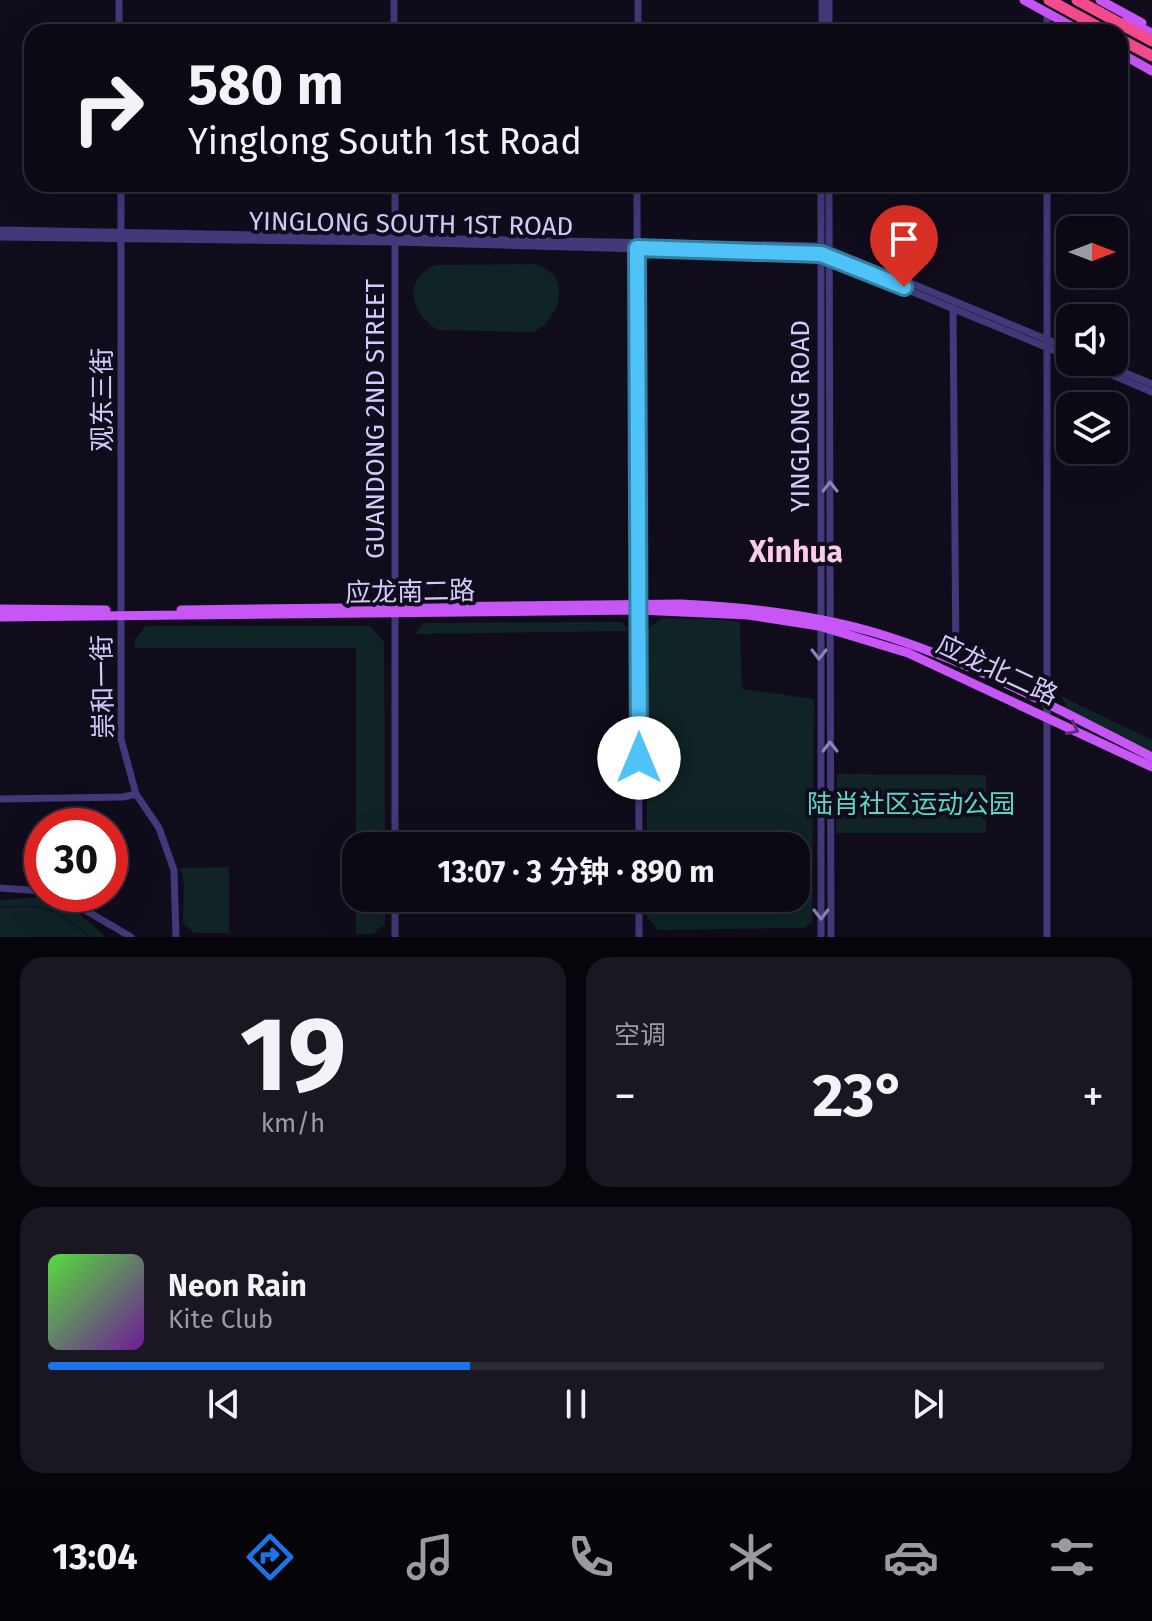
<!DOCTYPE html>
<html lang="zh">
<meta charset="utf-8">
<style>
body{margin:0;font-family:"Fira Sans","Noto Sans SC",sans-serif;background:#1a1722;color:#f1f3f6;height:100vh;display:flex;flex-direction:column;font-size:30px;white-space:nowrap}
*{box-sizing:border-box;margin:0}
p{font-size:26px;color:#9a9aa0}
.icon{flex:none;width:44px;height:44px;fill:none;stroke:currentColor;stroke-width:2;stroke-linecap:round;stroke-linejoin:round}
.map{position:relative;height:937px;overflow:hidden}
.drawer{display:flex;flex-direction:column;gap:20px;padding:20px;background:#07050c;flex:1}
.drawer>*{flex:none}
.banner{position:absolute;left:24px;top:24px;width:1104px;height:168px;border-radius:24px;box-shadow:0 8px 32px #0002,0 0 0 2px #2c2a34;background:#0c0915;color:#f1f3f6;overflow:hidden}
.needle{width:52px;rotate:90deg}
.tools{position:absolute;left:1056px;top:216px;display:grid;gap:16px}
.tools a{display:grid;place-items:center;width:72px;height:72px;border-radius:16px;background:#0c0915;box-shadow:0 8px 32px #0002,0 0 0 2px #2c2a34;font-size:40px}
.speed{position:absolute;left:24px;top:808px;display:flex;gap:16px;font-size:40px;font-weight:700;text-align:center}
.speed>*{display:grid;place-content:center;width:104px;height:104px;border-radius:50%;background:#0c0915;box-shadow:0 8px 32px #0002,0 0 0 2px #2c2a34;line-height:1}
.speed .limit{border:12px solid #d22;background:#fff;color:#111}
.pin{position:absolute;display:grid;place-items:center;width:68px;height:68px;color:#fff;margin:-82px -34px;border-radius:50% 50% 50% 0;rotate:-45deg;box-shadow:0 0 8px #0007}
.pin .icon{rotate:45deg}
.me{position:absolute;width:88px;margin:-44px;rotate:0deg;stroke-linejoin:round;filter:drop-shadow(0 0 6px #0008)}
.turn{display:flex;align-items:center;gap:28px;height:168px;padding:0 32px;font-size:36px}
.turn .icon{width:104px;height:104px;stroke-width:2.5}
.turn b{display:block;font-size:56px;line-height:68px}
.big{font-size:60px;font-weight:700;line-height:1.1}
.drawer .widget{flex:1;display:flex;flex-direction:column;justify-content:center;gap:12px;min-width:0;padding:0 28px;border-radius:24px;background:#1a1722}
.drawer .dial{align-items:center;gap:0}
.dial b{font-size:104px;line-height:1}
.song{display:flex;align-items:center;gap:24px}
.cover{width:96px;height:96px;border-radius:12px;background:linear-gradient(135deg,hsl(110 70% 55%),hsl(280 70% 35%))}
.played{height:8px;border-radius:4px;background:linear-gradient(90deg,#1a73e8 40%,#2c2a34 40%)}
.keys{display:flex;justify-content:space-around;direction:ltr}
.heat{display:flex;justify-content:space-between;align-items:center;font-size:44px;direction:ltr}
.drawer .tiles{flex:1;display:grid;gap:20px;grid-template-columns:1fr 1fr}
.widget:last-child{grid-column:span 2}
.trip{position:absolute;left:342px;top:832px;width:468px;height:80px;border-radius:24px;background:#0c0915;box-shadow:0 8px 32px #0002,0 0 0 2px #2c2a34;font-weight:700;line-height:80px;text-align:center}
.menu{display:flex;height:128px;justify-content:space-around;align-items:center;background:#050408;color:#9a9aa0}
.menu .icon{width:56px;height:56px}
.menu .selected{color:#1a73e8}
.menu b{font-size:36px;color:#f1f3f6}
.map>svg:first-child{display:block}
</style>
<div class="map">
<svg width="1152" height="937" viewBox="0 0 1152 937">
<rect width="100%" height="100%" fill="#100c1c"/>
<path fill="#102425" d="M534 264C572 274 563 315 534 332L438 330C411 314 401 279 436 265Z
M661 618 709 619 740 622 742 689 814 699 812 921 804 928 658 930 647 916V898H796V846H647L646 631Z
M622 622 628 631 415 634 423 623Z
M146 626H370L384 642 385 846H356V648H135V639Z
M1061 696 1152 740V752L1070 713Z
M837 774 986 775V833H836Z
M229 867V933H194L183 923 184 882 180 868Z
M43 897 76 911 106 937H0V900Z
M356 898H385V924L373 934H356Z"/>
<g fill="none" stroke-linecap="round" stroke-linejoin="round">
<path stroke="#0b1737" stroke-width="2" d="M0 907C49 905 52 907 90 937"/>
<path stroke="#413979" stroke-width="7" d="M119 0V32
M394 0V32
M829 0V32
M1047 13V32
M638 32V0
M822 32V0
M121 184V739L136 794 159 828 174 870 176 937
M395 184V846
M637 184 639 846
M829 184 831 937
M0 230 821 246 1070 349
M0 237 395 242 821 254 1070 357
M953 308 956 663
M1082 362 1152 392
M1100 362 1152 384
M0 799 123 797 136 794
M0 888 42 891
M58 894 131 937
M395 898V937
M639 898V937
M821 937V184
M1047 937V184"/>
<path stroke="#c856f7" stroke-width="9" d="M1024 0 1082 32
M1100 0 1142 23
M1126 21 1152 33
M1120 53 1152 71
M0 609 106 610
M181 610 681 604C746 607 810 614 873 632 971 661 1062 711 1152 757
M0 617 638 610 748 615 819 626 908 653 1152 767"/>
<path stroke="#f64b8f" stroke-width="11" d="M1049 0 1108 32
M1077 0 1152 41
M1120 39 1152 56"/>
</g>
<defs><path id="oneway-chevron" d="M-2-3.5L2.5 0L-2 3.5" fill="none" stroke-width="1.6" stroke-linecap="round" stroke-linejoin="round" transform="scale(2)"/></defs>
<g stroke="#8a82ba">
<use href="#oneway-chevron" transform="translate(830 487) rotate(-90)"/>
<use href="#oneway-chevron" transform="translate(819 654) rotate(90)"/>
<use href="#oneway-chevron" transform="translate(830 747) rotate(-90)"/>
<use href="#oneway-chevron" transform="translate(821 914) rotate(90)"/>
</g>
<use stroke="#632d7f" href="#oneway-chevron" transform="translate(1073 729) rotate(26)"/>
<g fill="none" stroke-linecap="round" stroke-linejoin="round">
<g stroke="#337fa1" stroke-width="20">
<path id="route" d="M639 758 637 248 821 254 904 287"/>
</g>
<use href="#route" stroke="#4fc3f7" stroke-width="14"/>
</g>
<g text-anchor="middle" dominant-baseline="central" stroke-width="8" stroke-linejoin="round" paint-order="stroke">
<g font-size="26" fill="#d4cafc" stroke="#100c1c">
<text transform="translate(411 224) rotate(1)">YINGLONG SOUTH 1ST ROAD</text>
<text transform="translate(102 400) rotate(-90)">观东三街</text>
<text transform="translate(800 416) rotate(-90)">YINGLONG ROAD</text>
<text transform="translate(375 419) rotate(-90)">GUANDONG 2ND STREET</text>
<text transform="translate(410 592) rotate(-1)">应龙南二路</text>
<text transform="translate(997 670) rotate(25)">应龙北二路</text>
<text transform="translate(103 687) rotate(-91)">崇和一街</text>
</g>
<g font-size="26" fill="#5bd8c3" stroke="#100c1c">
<text x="911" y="804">陆肖社区运动公园</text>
</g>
<g font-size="30" font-weight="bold" fill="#fccce7" stroke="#100c1c">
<text x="796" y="552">Xinhua</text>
</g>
</g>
</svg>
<div class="tools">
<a><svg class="needle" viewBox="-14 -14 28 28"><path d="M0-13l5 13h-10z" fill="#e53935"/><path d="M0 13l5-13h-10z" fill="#9a9aa0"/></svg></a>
<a><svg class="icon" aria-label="sound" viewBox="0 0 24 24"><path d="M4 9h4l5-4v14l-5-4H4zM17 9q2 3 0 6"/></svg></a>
<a><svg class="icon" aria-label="layers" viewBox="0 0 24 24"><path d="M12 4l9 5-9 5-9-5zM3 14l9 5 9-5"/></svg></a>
</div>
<div class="speed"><div class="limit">30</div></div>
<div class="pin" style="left:904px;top:287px;background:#d93025"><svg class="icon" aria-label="arrive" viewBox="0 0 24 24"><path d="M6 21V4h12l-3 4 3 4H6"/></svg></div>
<svg class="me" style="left:639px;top:758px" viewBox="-20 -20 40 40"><circle r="19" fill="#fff"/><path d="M0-13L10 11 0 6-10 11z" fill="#4fc3f7"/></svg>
<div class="trip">13:07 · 3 分钟 · 890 m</div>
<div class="banner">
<div class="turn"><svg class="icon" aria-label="right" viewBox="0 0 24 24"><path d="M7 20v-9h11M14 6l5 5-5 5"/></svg><div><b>580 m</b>Yinglong South 1st Road</div></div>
</div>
</div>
<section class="drawer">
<div class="tiles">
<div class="widget dial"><b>19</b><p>km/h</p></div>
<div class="widget"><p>空调</p>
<div class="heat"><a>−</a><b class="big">23°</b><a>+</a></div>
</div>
<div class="widget">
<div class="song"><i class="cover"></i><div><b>Neon Rain</b><p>Kite Club</p></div></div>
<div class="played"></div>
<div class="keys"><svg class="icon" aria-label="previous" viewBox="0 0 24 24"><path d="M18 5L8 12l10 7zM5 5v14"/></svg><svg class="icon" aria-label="pause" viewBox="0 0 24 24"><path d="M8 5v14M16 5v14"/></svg><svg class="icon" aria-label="next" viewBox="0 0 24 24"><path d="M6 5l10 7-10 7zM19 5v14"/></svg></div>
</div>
</div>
</section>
<nav class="menu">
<b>13:04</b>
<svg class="icon selected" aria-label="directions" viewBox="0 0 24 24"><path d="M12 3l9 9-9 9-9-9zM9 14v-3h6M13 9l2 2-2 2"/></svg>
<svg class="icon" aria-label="music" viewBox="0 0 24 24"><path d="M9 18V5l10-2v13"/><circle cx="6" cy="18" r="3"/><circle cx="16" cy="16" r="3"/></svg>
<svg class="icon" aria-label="phone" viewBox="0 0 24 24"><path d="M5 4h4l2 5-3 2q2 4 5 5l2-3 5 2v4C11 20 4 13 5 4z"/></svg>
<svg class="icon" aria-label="climate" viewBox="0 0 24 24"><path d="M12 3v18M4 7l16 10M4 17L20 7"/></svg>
<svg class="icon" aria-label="car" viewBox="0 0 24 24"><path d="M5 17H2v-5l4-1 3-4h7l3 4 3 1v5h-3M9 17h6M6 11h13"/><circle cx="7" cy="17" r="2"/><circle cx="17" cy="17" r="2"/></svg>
<svg class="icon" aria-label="filters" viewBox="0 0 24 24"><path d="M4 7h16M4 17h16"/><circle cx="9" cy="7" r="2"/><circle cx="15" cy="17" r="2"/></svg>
</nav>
